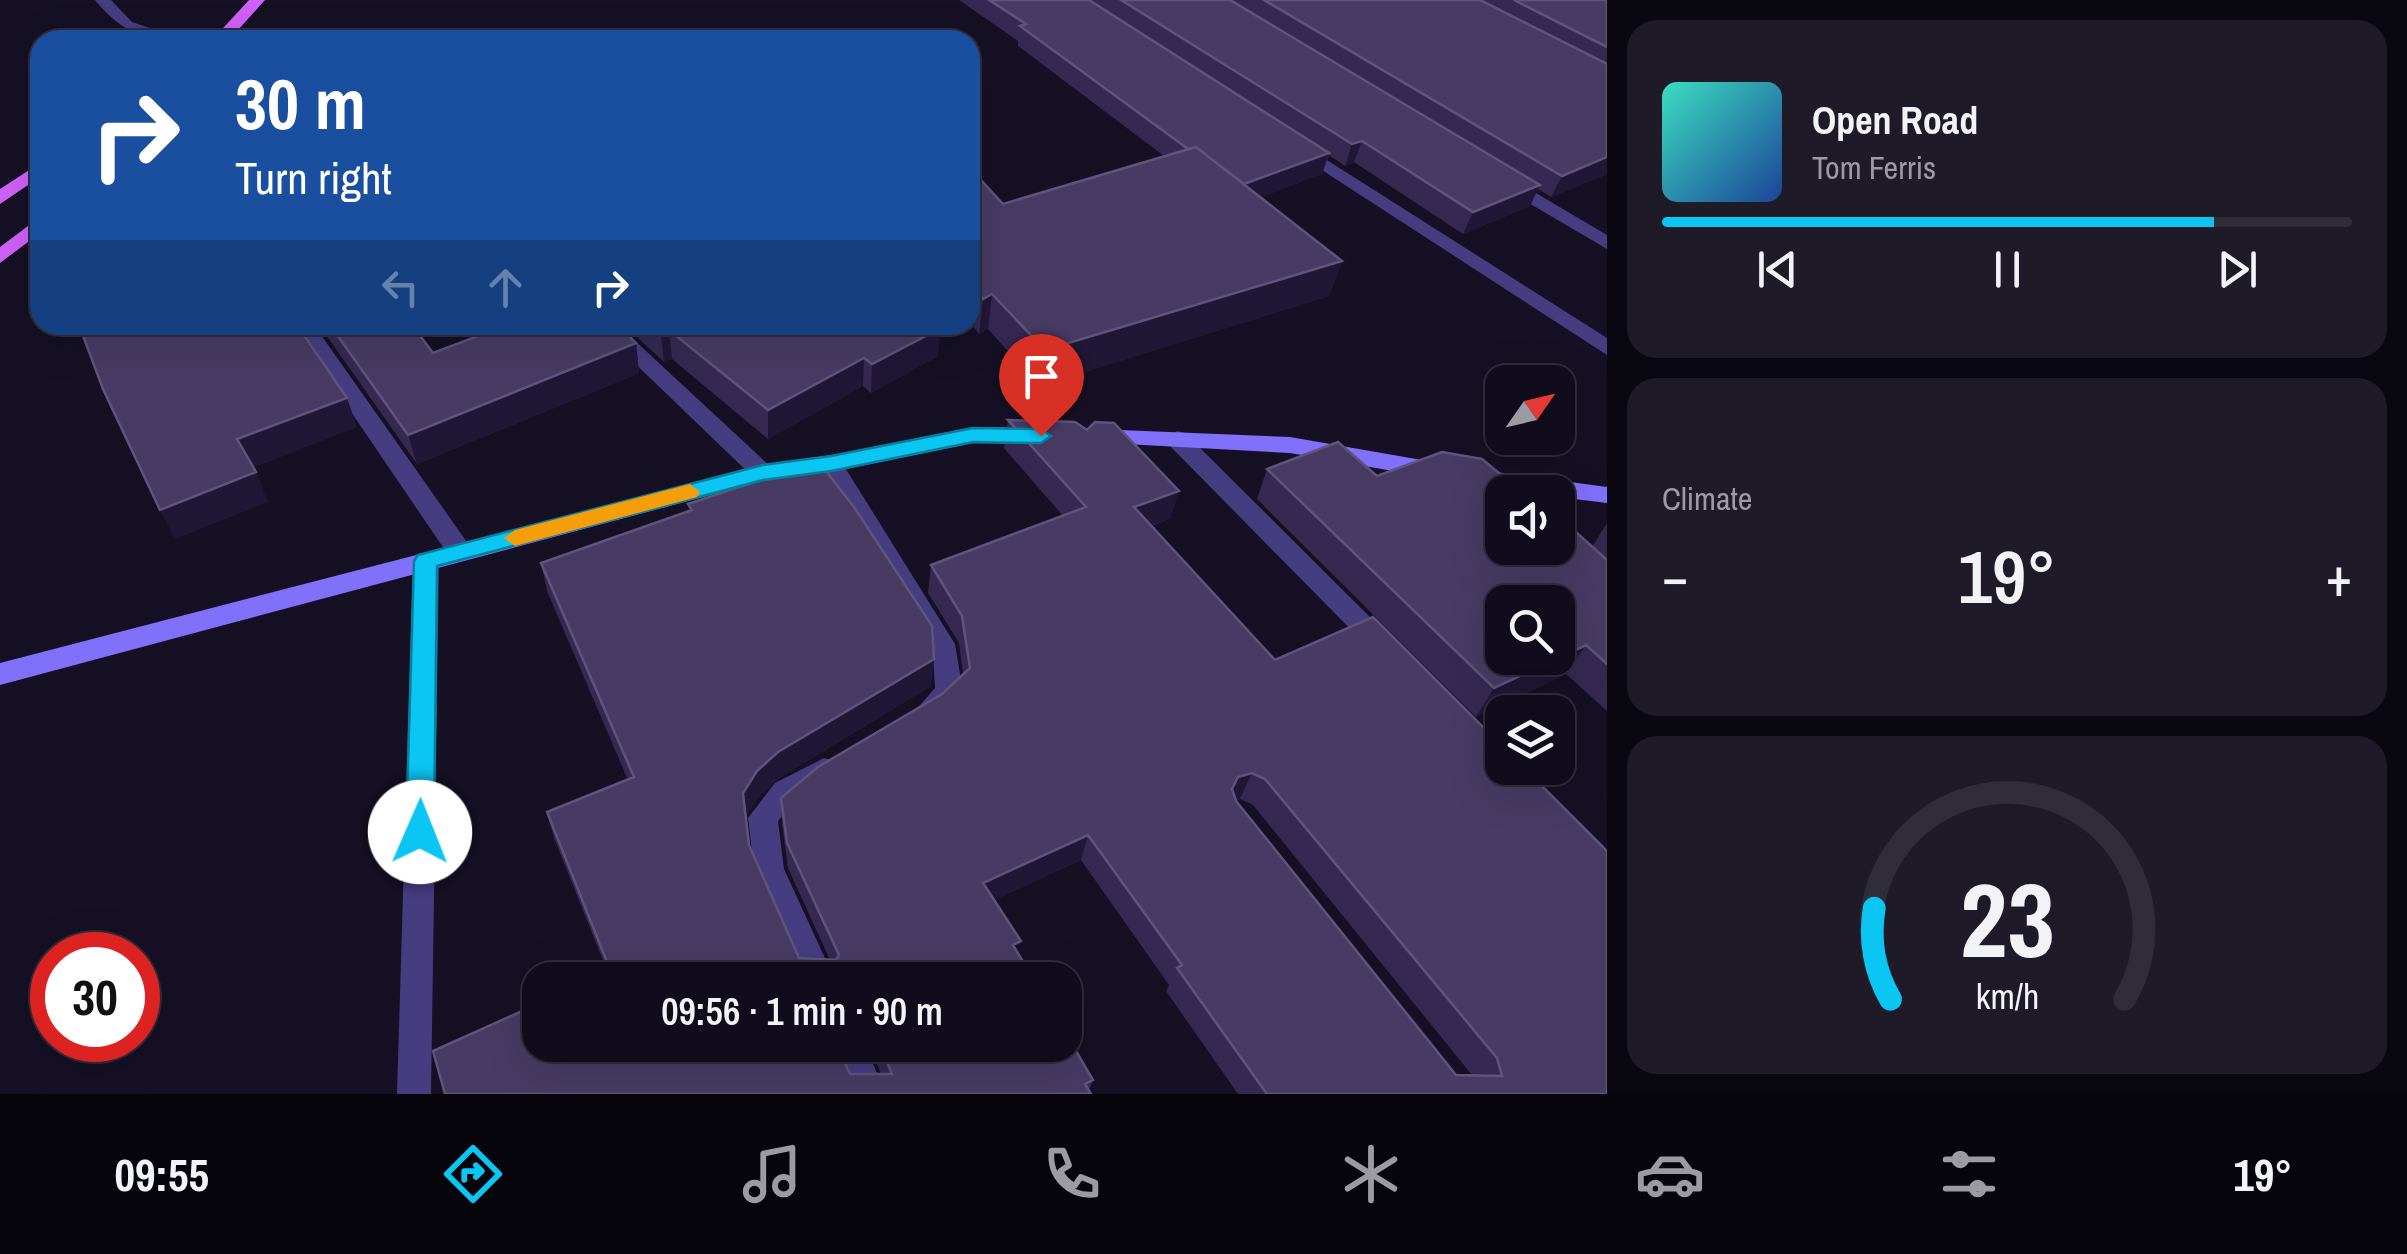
<!DOCTYPE html>
<meta charset="utf-8">
<style>
body{margin:0;font-family:"Archivo Narrow",sans-serif;background:#1e1a28;color:#f1f3f6;height:100vh;display:flex;flex-direction:column;font-size:38px;white-space:nowrap}
*{box-sizing:border-box;margin:0}
p{font-size:32px;color:#9c9ba3}
.icon{flex:none;width:55px;height:55px;fill:none;stroke:currentColor;stroke-width:2;stroke-linecap:round;stroke-linejoin:round}
.map{position:relative;flex:1;overflow:hidden}
.drawer{display:flex;flex-direction:column;gap:20px;padding:20px;background:#09070f;width:800px}
.drawer>*{flex:none}
.banner{position:absolute;left:30px;top:30px;width:950px;height:305px;border-radius:30px;box-shadow:0 10px 40px #0002,0 0 0 2px #302c3a;background:#1a4fa0;color:#fff;overflow:hidden}
.needle{width:65px;rotate:56deg}
.tools{position:absolute;left:1485px;top:365px;display:grid;gap:20px}
.tools a{display:grid;place-items:center;width:90px;height:90px;border-radius:20px;background:#100c1b;box-shadow:0 10px 40px #0002,0 0 0 2px #302c3a;font-size:50px}
.speed{position:absolute;left:30px;top:932px;display:flex;gap:20px;font-size:50px;font-weight:700;text-align:center}
.speed>*{display:grid;place-content:center;width:130px;height:130px;border-radius:50%;background:#100c1b;box-shadow:0 10px 40px #0002,0 0 0 2px #302c3a;line-height:1}
.speed .limit{border:15px solid #d22;background:#fff;color:#111}
.pin{position:absolute;display:grid;place-items:center;width:85px;height:85px;color:#fff;margin:-102px -42px;border-radius:50% 50% 50% 0;rotate:-45deg;box-shadow:0 0 10px #0007}
.pin .icon{rotate:45deg}
.me{position:absolute;width:110px;margin:-55px;rotate:1deg;stroke-linejoin:round;filter:drop-shadow(0 0 8px #0008)}
.turn{display:flex;align-items:center;gap:35px;height:210px;padding:0 40px;font-size:45px}
.turn .icon{width:130px;height:130px;stroke-width:2.5}
.turn b{display:block;font-size:70px;line-height:85px}
.lanes{display:flex;align-items:center;height:95px;padding:0 40px;background:#0003;justify-content:center;gap:50px;direction:ltr}
.lanes .off{opacity:.35}
.big{font-size:75px;font-weight:600;line-height:1.1}
.drawer .card{flex:1;display:flex;flex-direction:column;justify-content:center;gap:15px;min-width:0;padding:0 35px;border-radius:30px;background:#1e1a28}
.drawer .dial{align-items:center;gap:0}
.dial svg{height:260px;overflow:visible;fill:none;stroke:#302c3a;stroke-width:7;stroke-linecap:round;text-anchor:middle}
.dial text{fill:#f1f3f6;stroke:none}
.song{display:flex;align-items:center;gap:30px}
.cover{width:120px;height:120px;border-radius:15px;background:linear-gradient(135deg,hsl(170 70% 55%),hsl(220 70% 35%))}
.played{height:10px;border-radius:5px;background:linear-gradient(90deg,#0bc5f3 80%,#302c3a 80%)}
.keys{display:flex;justify-content:space-around;direction:ltr}
.heat{display:flex;justify-content:space-between;align-items:center;font-size:55px;direction:ltr}
.trip{position:absolute;left:522px;top:962px;width:560px;height:100px;border-radius:30px;background:#100c1b;box-shadow:0 10px 40px #0002,0 0 0 2px #302c3a;font-weight:600;line-height:100px;text-align:center}
.tabs{display:flex;height:160px;justify-content:space-around;align-items:center;background:#06050b;color:#9c9ba3}
.tabs .icon{width:70px;height:70px}
.tabs .on{color:#0bc5f3}
.tabs b{font-size:45px;color:#f1f3f6}
main{display:flex;flex:1;min-height:0}
.map>svg:first-child{display:block}
</style>
<main>
<div class="map">
<svg width="1607" height="1094" viewBox="0 0 1607 1094">
<rect width="100%" height="100%" fill="#151024"/>
<g fill="none" stroke-linecap="round" stroke-linejoin="round">
<path fill="#463d81" fill-rule="evenodd" d="M95 0H111L132 22 186 40C144 40 122 33 95 0Z"/>
<path fill="#463d81" fill-rule="evenodd" d="M1297 141 1607 338V355L1291 150 1288 146Z
M1507 176 1607 235V249L1500 186V178Z
M292 325H314L469 545 473 552 469 559H451Z
M595 325H618L771 467 775 473 771 479H755Z
M1177 431 1185 433 1390 637 1394 644 1390 651 1381 654 1372 651 1169 445 1165 439Z
M831 456 839 458 955 644 963 692C954 709 937 727 918 720L914 712 935 688 933 652 819 464Z
M426 552 435 554 439 561 431 1094H397L413 561 417 554Z
M824 758 834 761 838 770 834 779 795 801 778 821 784 869 835 980H803L754 869 748 818 775 783Z
M831 1045H865L886 1094H852Z"/>
<path fill="#8170f9" fill-rule="evenodd" d="M973 427 1036 428 1048 436 1036 444 973 443 831 472 763 481 0 685V663L763 465 831 456Z
M1096 429 1290 437 1439 463 1451 471 1439 479 1290 453 1088 442 1084 437 1088 432Z
M1488 471 1607 487V503L1558 497V492H1526L1480 485 1476 479 1480 473Z"/>
<path fill="#cf61f8" fill-rule="evenodd" d="M249 0H265L229 40H212Z
M40 163V177L0 204V189Z
M40 217V233L0 263V247Z"/>
</g>
<path fill="#352951" fill-rule="evenodd" d="M959 0H1607V174L1551 197 1538 189 1530 206 1463 234 1354 162 1345 166 1329 155 1322 174 1261 197 1342 261 1329 296 1039 386 988 329 979 334 970 322V168L1003 204 1164 156 1018 46V41Z
M319 325H412L433 353 636 343 639 373 417 464Z
M624 325H937L938 356 871 393 863 386 768 439 672 359 664 362Z
M1008 420 1171 518 1152 526 1607 1094H1238L1166 991 1169 985 1081 860 994 900 1018 953 608 973 554 838 547 812 628 780 547 591 541 563 689 511 688 504 931 686 779 778 758 797 746 816 749 845 799 958 830 960 788 868 782 824 781 798 942 694 963 674 959 643 928 593 931 565 1063 516 1004 448ZM1240 799 1253 805 1472 1075H1456L1236 801Z
M1267 469 1377 476 1500 474 1592 547 1607 523V711L1566 674 1476 717 1257 499Z
M869 1045H1065L1093 1080 1089 1091 445 1094 881 1074Z"/>
<path fill="#201737" d="M1362 141 1354 162 1345 166 1352 144Z
M1329 153 1322 174 1233 208 1239 186Z
M1607 157V174L1551 197 1562 176Z
M1540 185 1530 206 1463 234 1473 212Z
M1342 261 1329 296 1039 386 1045 350Z
M992 294 988 329 979 334 983 299Z
M941 328 938 356 871 393 872 364Z
M669 330 672 359 664 362 661 334Z
M636 343 639 373 417 464 408 435Z
M864 358 863 386 768 439V410Z
M347 398 357 427 250 469 237 439Z
M256 472 268 502 175 539 160 510Z
M1179 491 1171 518 1127 535 1134 507Z
M1586 645 1566 674 1476 717 1494 688Z
M934 659 931 686 779 778 758 797 744 818 743 793 757 771 778 752Z
M1252 773 1240 799 1227 803 1238 777Z
M1088 835 1081 860 978 908 983 883Z"/>
<path fill="#473b63" stroke="#5e547c" stroke-width="2.5" fill-rule="evenodd" d="M989 0H1089L1329 153 1244 184 1196 147 1188 149 1020 26 1026 24Z
M1121 0H1230L1540 185 1473 212 1362 141 1352 144Z
M1264 0H1480L1607 64V157L1562 176Z
M1514 0H1607V47Z
M1196 147 1342 261 1045 350 992 294 983 299 970 281V168L1003 204Z
M79 325H297L347 398 237 439 256 472 160 510 103 389Z
M330 325H412L433 353 507 325H618L636 343 408 435Z
M651 325H937L941 328 872 364 864 358 768 410 669 330 661 334Z
M1008 420 1075 422 1087 430 1095 422 1114 423 1179 491 1134 507 1275 660 1373 617 1502 746V768H1524L1607 851V1094H1267L1177 968 1182 965 1088 835 983 883 1021 941 1013 945 1034 980H592L611 972 547 812 634 777 541 563 692 510 688 504 818 461 854 507 932 626 934 659 778 752 757 771 743 793 749 845 799 958 836 960 839 955 787 843 781 798 818 767 942 694 970 668 962 616 931 565 1086 507ZM1252 773 1265 779 1497 1058 1502 1076 1456 1075 1236 801 1232 789 1238 777Z
M1338 442 1377 476 1442 452 1482 459 1500 474 1518 482 1530 492H1502V548H1558V516L1607 560V664L1586 645 1494 688 1267 469ZM1502 602H1558V658H1502Z
M540 1003V1045H837L850 1074H892L880 1045H1065V1032L1093 1080 1085 1084 1091 1094H445L433 1051Z"/>
<path fill="#0bc5f3" stroke="#07809e" stroke-width="2.5" d="M973 428 1041 429 1051 436 1041 443 973 442 831 471 763 480 437 566 434 832 430 840 420 844 410 840 406 832 414 561 418 555 763 465 831 456Z"/>
<path fill="#f59e0b" d="M690 484 700 492 697 497 515 546 504 538 515 530Z"/>
</svg>
<div class="tools">
<a><svg class="needle" viewBox="-14 -14 28 28"><path d="M0-13l5 13h-10z" fill="#e53935"/><path d="M0 13l5-13h-10z" fill="#9c9ba3"/></svg></a>
<a><svg class="icon" aria-label="sound" viewBox="0 0 24 24"><path d="M4 9h4l5-4v14l-5-4H4zM17 9q2 3 0 6"/></svg></a>
<a><svg class="icon" aria-label="search" viewBox="0 0 24 24"><circle cx="10" cy="10" r="6"/><path d="M15 15l6 6"/></svg></a>
<a><svg class="icon" aria-label="layers" viewBox="0 0 24 24"><path d="M12 4l9 5-9 5-9-5zM3 14l9 5 9-5"/></svg></a>
</div>
<div class="speed"><div class="limit">30</div></div>
<div class="pin" style="left:1041px;top:436px;background:#d93025"><svg class="icon" aria-label="arrive" viewBox="0 0 24 24"><path d="M6 21V4h12l-3 4 3 4H6"/></svg></div>
<svg class="me" style="left:420px;top:832px" viewBox="-20 -20 40 40"><circle r="19" fill="#fff"/><path d="M0-13L10 11 0 6-10 11z" fill="#0bc5f3"/></svg>
<div class="trip">09:56 · 1 min · 90 m</div>
<div class="banner">
<div class="turn"><svg class="icon" aria-label="right" viewBox="0 0 24 24"><path d="M7 20v-9h11M14 6l5 5-5 5"/></svg><div><b>30 m</b>Turn right</div></div>
<div class="lanes"><svg class="icon off" aria-label="left" viewBox="0 0 24 24"><path d="M17 20v-9H6M10 6l-5 5 5 5"/></svg><svg class="icon off" aria-label="ahead" viewBox="0 0 24 24"><path d="M12 20V5M6 11l6-6 6 6"/></svg><svg class="icon" aria-label="right" viewBox="0 0 24 24"><path d="M7 20v-9h11M14 6l5 5-5 5"/></svg></div>
</div>
</div>
<section class="drawer">
<div class="card">
<div class="song"><i class="cover"></i><div><b>Open Road</b><p>Tom Ferris</p></div></div>
<div class="played"></div>
<div class="keys"><svg class="icon" aria-label="previous" viewBox="0 0 24 24"><path d="M18 5L8 12l10 7zM5 5v14"/></svg><svg class="icon" aria-label="pause" viewBox="0 0 24 24"><path d="M8 5v14M16 5v14"/></svg><svg class="icon" aria-label="next" viewBox="0 0 24 24"><path d="M6 5l10 7-10 7zM19 5v14"/></svg></div>
</div>
<div class="card"><p>Climate</p>
<div class="heat"><a>−</a><b class="big">19°</b><a>+</a></div>
</div>
<div class="card dial"><svg viewBox="0 0 100 80">
<path d="M14 69A42 42 0 1 1 86 69"/>
<path d="M14 69A42 42 0 0 1 9 41" stroke="#0bc5f3"/>
<text x="50" y="56" font-size="32" font-weight="700">23</text>
<text x="50" y="72" font-size="11">km/h</text>
</svg></div>
</section>
</main>
<nav class="tabs">
<b>09:55</b>
<svg class="icon on" aria-label="directions" viewBox="0 0 24 24"><path d="M12 3l9 9-9 9-9-9zM9 14v-3h6M13 9l2 2-2 2"/></svg>
<svg class="icon" aria-label="music" viewBox="0 0 24 24"><path d="M9 18V5l10-2v13"/><circle cx="6" cy="18" r="3"/><circle cx="16" cy="16" r="3"/></svg>
<svg class="icon" aria-label="phone" viewBox="0 0 24 24"><path d="M5 4h4l2 5-3 2q2 4 5 5l2-3 5 2v4C11 20 4 13 5 4z"/></svg>
<svg class="icon" aria-label="climate" viewBox="0 0 24 24"><path d="M12 3v18M4 7l16 10M4 17L20 7"/></svg>
<svg class="icon" aria-label="car" viewBox="0 0 24 24"><path d="M5 17H2v-5l4-1 3-4h7l3 4 3 1v5h-3M9 17h6M6 11h13"/><circle cx="7" cy="17" r="2"/><circle cx="17" cy="17" r="2"/></svg>
<svg class="icon" aria-label="filters" viewBox="0 0 24 24"><path d="M4 7h16M4 17h16"/><circle cx="9" cy="7" r="2"/><circle cx="15" cy="17" r="2"/></svg>
<b>19°</b>
</nav>
